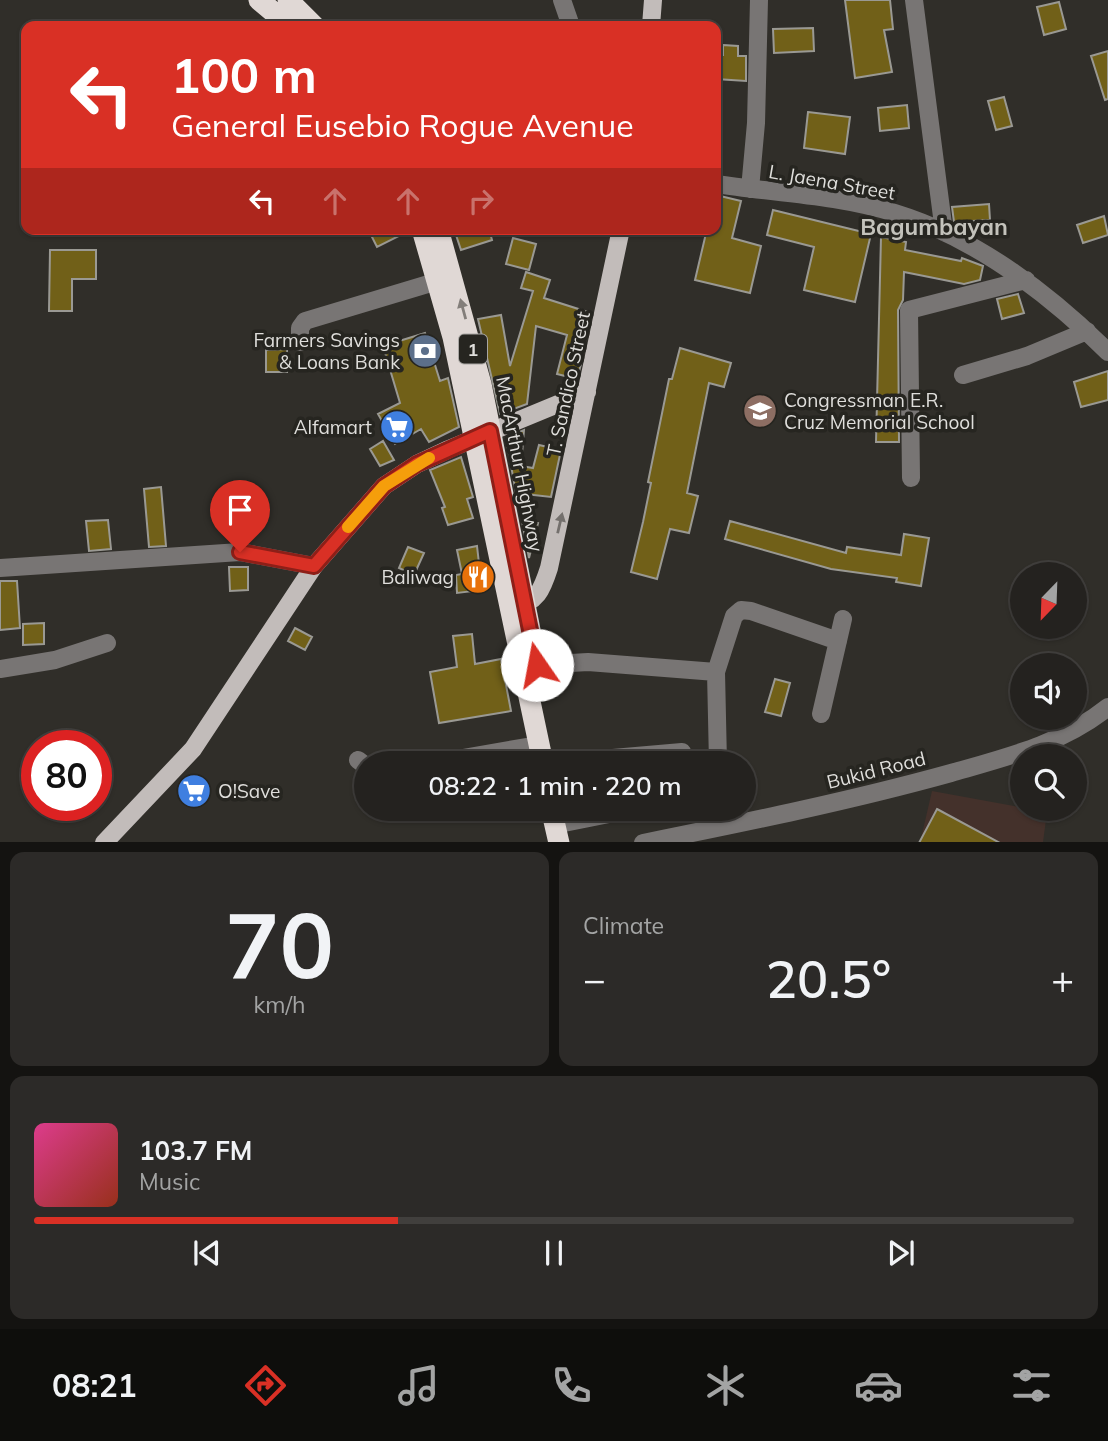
<!DOCTYPE html>
<meta charset="utf-8">
<style>
body{margin:0;font-family:Mulish,sans-serif;background:#2c2a28;color:#f1f3f6;height:100vh;display:flex;flex-direction:column;font-size:26px;white-space:nowrap}
*{box-sizing:border-box;margin:0}
p{font-size:23px;color:#a3a4a4}
.icon{flex:none;width:38px;height:38px;fill:none;stroke:currentColor;stroke-width:2;stroke-linecap:round;stroke-linejoin:round}
.map{position:relative;height:842px;overflow:hidden}
.details{display:flex;flex-direction:column;gap:10px;padding:10px;background:#141311;flex:1}
.details>*{flex:none}
.top-card{position:absolute;left:21px;top:21px;width:700px;height:214px;border-radius:14px;box-shadow:0 2px 5px #0004,0 0 0 2px #413f3d;background:#d93025;color:#fff;overflow:hidden}
.needle{width:46px;rotate:203deg}
.buttons{position:absolute;left:1010px;top:562px;display:grid;gap:14px}
.buttons a{display:grid;place-items:center;width:77px;height:77px;border-radius:50%;background:#24221f;box-shadow:0 2px 5px #0004,0 0 0 2px #413f3d;font-size:35px}
.speed{position:absolute;left:21px;top:730px;display:flex;gap:14px;font-size:35px;font-weight:700;text-align:center}
.speed>*{display:grid;place-content:center;width:91px;height:91px;border-radius:50%;background:#24221f;box-shadow:0 2px 5px #0004,0 0 0 2px #413f3d;line-height:1}
.speed .limit{border:10px solid #d22;background:#fff;color:#111}
.pin{position:absolute;display:grid;place-items:center;width:60px;height:60px;color:#fff;margin:-72px -30px;border-radius:50% 50% 50% 0;rotate:-45deg;box-shadow:0 0 7px #0007}
.pin .icon{rotate:45deg}
.me{position:absolute;width:77px;margin:-38px;rotate:348deg;stroke-linejoin:round;filter:drop-shadow(0 0 5px #0008)}
.turn{display:flex;align-items:center;gap:24px;height:147px;padding:0 35px;font-size:32px}
.turn .icon{width:91px;height:91px;stroke-width:2.5}
.turn b{display:block;font-size:49px;line-height:60px}
.lanes{display:flex;align-items:center;height:66px;padding:0 35px;background:#0003;justify-content:center;gap:35px;direction:ltr}
.lanes .off{opacity:.35}
.big{font-size:52px;font-weight:600;line-height:1.1}
.details .card{flex:1;display:flex;flex-direction:column;justify-content:center;gap:10px;min-width:0;padding:0 24px;border-radius:14px;background:#2c2a28}
.details .dial{align-items:center;gap:0}
.dial b{font-size:91px;line-height:1}
.song{display:flex;align-items:center;gap:21px}
.cover{width:84px;height:84px;border-radius:10px;background:linear-gradient(135deg,hsl(330 70% 55%),hsl(10 70% 35%))}
.played{height:7px;border-radius:4px;background:linear-gradient(90deg,#d93025 35%,#413f3d 35%)}
.keys{display:flex;justify-content:space-around;direction:ltr}
.heat{display:flex;justify-content:space-between;align-items:center;font-size:38px;direction:ltr}
.details .tiles{flex:1;display:grid;gap:10px;grid-template-columns:1fr 1fr}
.card:last-child{grid-column:span 2}
.trip{position:absolute;left:354px;top:751px;width:402px;height:70px;border-radius:35px;background:#24221f;box-shadow:0 2px 5px #0004,0 0 0 2px #413f3d;font-weight:600;line-height:70px;text-align:center}
.tab-bar{display:flex;height:112px;justify-content:space-around;align-items:center;background:#0e0e0c;color:#a3a4a4}
.tab-bar .icon{width:49px;height:49px}
.tab-bar .active{color:#d93025}
.tab-bar b{font-size:32px;color:#f1f3f6}
.map>svg:first-child{display:block}
</style>
<div class="map">
<svg width="1108" height="843" viewBox="0 0 1108 843">
<rect width="100%" height="100%" fill="#302e29"/>
<path fill="#44312b" d="M932 791 1047 812 1043 842 920 843Z"/>
<path fill="#716018" stroke="#9a9993" stroke-width="2" d="M845 0H890L893 29 884 30 892 72 855 78Z
M1059 2 1066 29 1044 35 1037 7Z
M813 28 814 51 774 53 773 29Z
M723 45 738 46V56H746V81L716 79V55H723Z
M1108 51V99L1105 100 1091 56Z
M1004 97 1012 126 996 130 988 101Z
M907 105 909 128 880 131 878 108Z
M808 112 850 117 845 154 804 148Z
M716 195 741 201 732 238 761 246 750 293 695 280 707 229H716Z
M989 204 990 220 954 222 952 207Z
M773 210 871 234 855 302 804 290 814 247 767 235Z
M1104 216 1108 235 1083 243 1077 225Z
M368 229H409V231L377 247Z
M454 229H489L492 240 461 250Z
M881 237 906 242 905 250 961 261 962 258 983 266 980 280 964 284 904 272 903 300 898 310 899 442H876Z
M513 238 536 244 529 270 506 264Z
M50 250H96V279H72V311H49Z
M526 272 550 280 544 298 591 313 575 363 581 364 577 379 557 374 567 335 536 326 527 404 500 414 478 319 501 315 510 366 533 291 521 288Z
M1018 294 1024 313 1002 319 997 299Z
M425 333 440 381 448 378 459 427 429 442 421 429 395 444 378 414 400 403 383 346Z
M680 348 731 363 724 387 709 383 687 493 698 496 689 533 670 529 657 579 631 572 643 522 651 483 648 482 669 379H672Z
M287 349V372H266V350Z
M1108 371V400L1081 407 1074 382Z
M524 430 521 466 533 468 539 445 561 450 551 497 516 493 506 438Z
M383 441 394 460 380 466 370 449Z
M461 457 473 497 467 499 473 518 448 525 442 508 445 507 430 470Z
M161 487 166 546 149 547 144 489Z
M108 520 111 549 89 551 86 521Z
M522 521 538 523 529 558Z
M730 521 846 553 847 547 901 555 904 534 929 538 921 586 896 582 897 578 831 569 725 539Z
M477 546 482 590 457 593 456 575 462 574 457 550Z
M408 547 424 553 414 575 399 568Z
M229 567H248V590L230 591Z
M0 581H17L20 628 0 630Z
M44 623V644L23 645V624Z
M295 628 312 637 305 650 288 641Z
M472 634 475 664 501 659 511 711 439 723 430 672 457 667 453 636Z
M775 679 790 683 781 716 765 712Z
M937 809 1000 843H919Z"/>
<g fill="none" stroke-linecap="round" stroke-linejoin="round">
<path stroke="#787574" stroke-width="18" d="M562 0 571 26
M914 0 944 232
M716 184C775 193 838 195 895 213 977 238 1048 293 1108 352
M750 189 756 123 759 0
M300 342V328L305 321 448 278
M963 375 1027 356 1087 331
M911 478 909 310 1026 280
M0 568 240 552 314 566
M537 665 588 662 716 672
M0 669 55 660 107 643
M821 714 843 619
M358 760 366 766
M434 763 538 745
M555 763 682 752
M718 763 716 672 734 616 741 610 751 611 838 641
M719 808 720 827
M554 825 639 808
M643 843C747 822 850 801 951 773 1007 757 1062 744 1108 707"/>
<path stroke="#c2bcba" stroke-width="18" d="M651 26 653 0
M513 607C537 603 542 590 549 568L621 229
M104 843 193 749 314 566 384 486 417 464 449 449 587 392"/>
<path stroke="#e0d8d5" stroke-width="21" d="M259 0 290 26
M288 0 314 26
M422 229 453 337 543 763
M438 229 481 384 537 665 535 681
M551 808 559 843"/>
</g>
<defs><path id="oneway-solid" d="M-6-.8H1V-3.2L6.5 0L1 3.2V.8H-6Z" transform="scale(1.75)"/></defs>
<use fill="#837e7a" href="#oneway-solid" transform="translate(463 309) rotate(-105)"/>
<use fill="#74706d" href="#oneway-solid" transform="translate(560 523) rotate(-77)"/>
<g fill="none" stroke-linecap="round" stroke-linejoin="round">
<g stroke="#8d1f18" stroke-width="18">
<path id="route" d="M240 552 314 566 384 486 417 464 490 431 537 665"/>
</g>
<use href="#route" stroke="#d93025" stroke-width="12"/>
<path stroke="#f59e0b" stroke-width="12" d="M348 527 384 486 429 458"/>
</g>
<defs>
<g id="bank-disc" transform="scale(1.75)"><circle r="9.5" fill="#5c6f8a" stroke="#262520"/><path d="M-6-4H6V4H-6ZM0-2.3a2.3 2.3 0 1 0 0 4.6a2.3 2.3 0 1 0 0-4.6Z" fill="#fff"/></g>
<g id="school-disc" transform="scale(1.75)"><circle r="9.5" fill="#8d6e63" stroke="#262520"/><path d="M0-5L7-2L0 1L-7-2ZM-4 1L0 2.5L4 1V4Q0 6-4 4Z" fill="#fff"/></g>
<g id="supermarket-disc" transform="scale(1.75)"><circle r="9.5" fill="#3f7fe0" stroke="#262520"/><path d="M-6-5.5h2.5l.6 2H6L4.5 2H-2.5L-4.4-4H-6ZM-1.5 3.2a1.3 1.3 0 1 0 .1 0ZM3 3.2a1.3 1.3 0 1 0 .1 0Z" fill="#fff"/></g>
<g id="restaurant-disc" transform="scale(1.75)"><circle r="9.5" fill="#e8710a" stroke="#262520"/><path d="M-5-6h1v4h1v-4h1v4h1v-4h1v5L-1.5 .5V6h-2V.5L-5-1ZM5-6V6H3V1.5H1.5Q1.5-4 5-6Z" fill="#fff"/></g>
</defs>
<g fill-rule="evenodd">
<use href="#bank-disc" x="425" y="351"/>
<use href="#school-disc" x="760" y="411"/>
<use href="#supermarket-disc" x="397" y="427"/>
<use href="#restaurant-disc" x="478" y="577"/>
<use href="#supermarket-disc" x="194" y="791"/>
</g>
<g text-anchor="middle" dominant-baseline="central" stroke-width="7" stroke-linejoin="round" paint-order="stroke">
<rect fill="#262520" stroke="#a8a6a3" stroke-width="2" x="459" y="334.5" width="28" height="29" rx="5"/>
<g font-size="18" font-weight="bold" fill="#dfdedb">
<text x="473" y="349">1</text>
</g>
<g font-size="19" fill="#dfdedb" stroke="#262520">
<text transform="translate(832 182) rotate(10)">L. Jaena Street</text>
<text transform="translate(568 384) rotate(-78)">T. Sandico Street</text>
<text transform="translate(520 464) rotate(79)">MacArthur Highway</text>
<text transform="translate(876 770) rotate(-14)">Bukid Road</text>
</g>
<g font-size="19" fill="#dfdedb" stroke="#262520" text-anchor="end">
<text x="400" y="340">Farmers Savings<tspan x="400" dy="22">&amp; Loans Bank</tspan></text>
<text x="784" y="400" text-anchor="start">Congressman E.R.<tspan x="784" dy="22">Cruz Memorial School</tspan></text>
<text x="372" y="427">Alfamart</text>
<text x="454" y="577">Baliwag</text>
<text x="218" y="791" text-anchor="start">O!Save</text>
</g>
<g font-size="23" font-weight="bold" fill="#c3c2bb" stroke="#262520">
<text x="934" y="226">Bagumbayan</text>
</g>
</g>
</svg>
<div class="buttons">
<a><svg class="needle" viewBox="-14 -14 28 28"><path d="M0-13l5 13h-10z" fill="#e53935"/><path d="M0 13l5-13h-10z" fill="#a3a4a4"/></svg></a>
<a><svg class="icon" aria-label="sound" viewBox="0 0 24 24"><path d="M4 9h4l5-4v14l-5-4H4zM17 9q2 3 0 6"/></svg></a>
<a><svg class="icon" aria-label="search" viewBox="0 0 24 24"><circle cx="10" cy="10" r="6"/><path d="M15 15l6 6"/></svg></a>
</div>
<div class="speed"><div class="limit">80</div></div>
<div class="pin" style="left:240px;top:552px;background:#d93025"><svg class="icon" aria-label="arrive" viewBox="0 0 24 24"><path d="M6 21V4h12l-3 4 3 4H6"/></svg></div>
<svg class="me" style="left:537px;top:665px" viewBox="-20 -20 40 40"><circle r="19" fill="#fff"/><path d="M0-13L10 11 0 6-10 11z" fill="#d93025"/></svg>
<div class="trip">08:22 · 1 min · 220 m</div>
<div class="top-card">
<div class="turn"><svg class="icon" aria-label="left" viewBox="0 0 24 24"><path d="M17 20v-9H6M10 6l-5 5 5 5"/></svg><div><b>100 m</b>General Eusebio Rogue Avenue</div></div>
<div class="lanes"><svg class="icon" aria-label="left" viewBox="0 0 24 24"><path d="M17 20v-9H6M10 6l-5 5 5 5"/></svg><svg class="icon off" aria-label="ahead" viewBox="0 0 24 24"><path d="M12 20V5M6 11l6-6 6 6"/></svg><svg class="icon off" aria-label="ahead" viewBox="0 0 24 24"><path d="M12 20V5M6 11l6-6 6 6"/></svg><svg class="icon off" aria-label="right" viewBox="0 0 24 24"><path d="M7 20v-9h11M14 6l5 5-5 5"/></svg></div>
</div>
</div>
<section class="details">
<div class="tiles">
<div class="card dial"><b>70</b><p>km/h</p></div>
<div class="card"><p>Climate</p>
<div class="heat"><a>−</a><b class="big">20.5°</b><a>+</a></div>
</div>
<div class="card">
<div class="song"><i class="cover"></i><div><b>103.7 FM</b><p>Music</p></div></div>
<div class="played"></div>
<div class="keys"><svg class="icon" aria-label="previous" viewBox="0 0 24 24"><path d="M18 5L8 12l10 7zM5 5v14"/></svg><svg class="icon" aria-label="pause" viewBox="0 0 24 24"><path d="M8 5v14M16 5v14"/></svg><svg class="icon" aria-label="next" viewBox="0 0 24 24"><path d="M6 5l10 7-10 7zM19 5v14"/></svg></div>
</div>
</div>
</section>
<nav class="tab-bar">
<b>08:21</b>
<svg class="icon active" aria-label="directions" viewBox="0 0 24 24"><path d="M12 3l9 9-9 9-9-9zM9 14v-3h6M13 9l2 2-2 2"/></svg>
<svg class="icon" aria-label="music" viewBox="0 0 24 24"><path d="M9 18V5l10-2v13"/><circle cx="6" cy="18" r="3"/><circle cx="16" cy="16" r="3"/></svg>
<svg class="icon" aria-label="phone" viewBox="0 0 24 24"><path d="M5 4h4l2 5-3 2q2 4 5 5l2-3 5 2v4C11 20 4 13 5 4z"/></svg>
<svg class="icon" aria-label="climate" viewBox="0 0 24 24"><path d="M12 3v18M4 7l16 10M4 17L20 7"/></svg>
<svg class="icon" aria-label="car" viewBox="0 0 24 24"><path d="M5 17H2v-5l4-1 3-4h7l3 4 3 1v5h-3M9 17h6M6 11h13"/><circle cx="7" cy="17" r="2"/><circle cx="17" cy="17" r="2"/></svg>
<svg class="icon" aria-label="filters" viewBox="0 0 24 24"><path d="M4 7h16M4 17h16"/><circle cx="9" cy="7" r="2"/><circle cx="15" cy="17" r="2"/></svg>
</nav>
